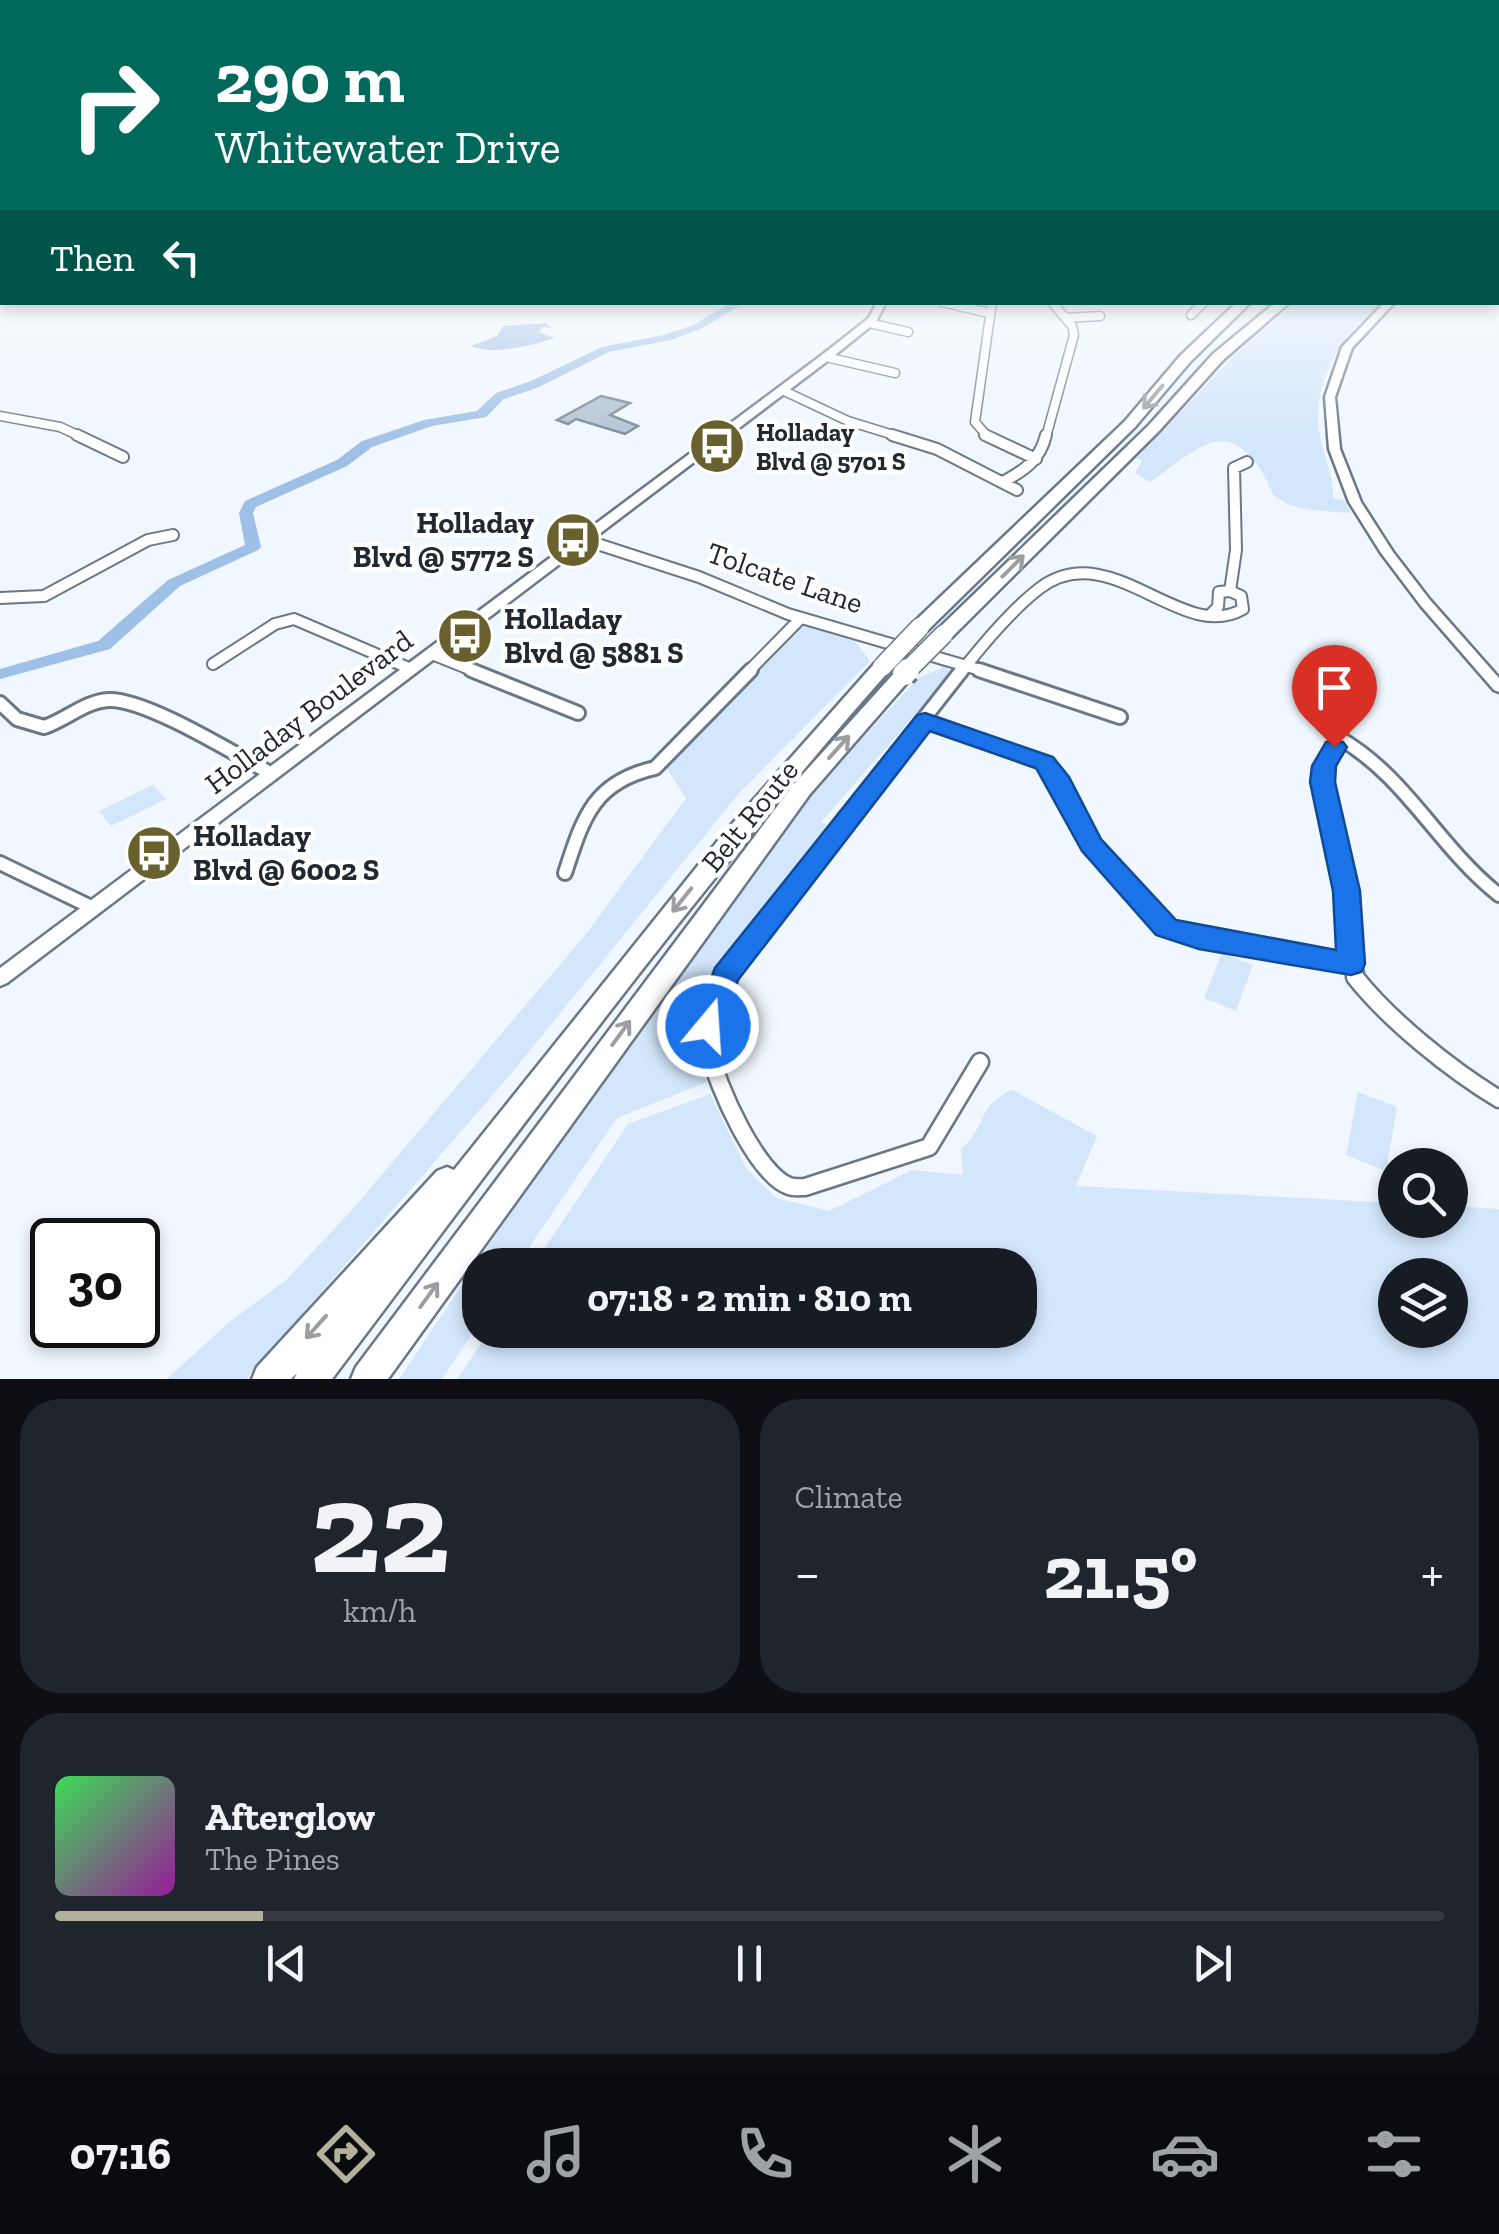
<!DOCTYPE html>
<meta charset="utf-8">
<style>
body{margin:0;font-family:"Zilla Slab",serif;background:#20242c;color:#f1f3f6;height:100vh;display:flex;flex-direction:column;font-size:38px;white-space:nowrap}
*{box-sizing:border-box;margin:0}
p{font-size:32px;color:#9ea1a6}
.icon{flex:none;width:55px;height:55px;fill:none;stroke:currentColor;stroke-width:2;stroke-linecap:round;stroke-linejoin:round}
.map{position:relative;height:1379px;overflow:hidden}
.side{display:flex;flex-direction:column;gap:20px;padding:20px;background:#0d0f14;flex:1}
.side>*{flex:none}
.hud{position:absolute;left:0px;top:0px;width:1500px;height:305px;box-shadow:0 5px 15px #0003;background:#00695c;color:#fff;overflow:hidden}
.fabs{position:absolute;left:1378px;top:1148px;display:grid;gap:20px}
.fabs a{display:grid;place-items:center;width:90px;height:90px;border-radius:50%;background:#171b24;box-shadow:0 5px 15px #0003;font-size:50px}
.speed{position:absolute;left:30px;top:1218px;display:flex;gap:20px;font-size:50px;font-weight:700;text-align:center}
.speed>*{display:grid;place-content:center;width:130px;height:130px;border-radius:50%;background:#171b24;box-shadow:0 5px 15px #0003;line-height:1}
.speed .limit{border:5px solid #111;border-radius:15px;background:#fff;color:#111}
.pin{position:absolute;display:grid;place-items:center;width:85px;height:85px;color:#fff;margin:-102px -42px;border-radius:50% 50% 50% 0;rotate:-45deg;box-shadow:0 0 10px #0007}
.pin .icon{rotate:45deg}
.me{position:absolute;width:110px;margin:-55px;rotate:18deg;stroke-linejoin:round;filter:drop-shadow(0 0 8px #0008)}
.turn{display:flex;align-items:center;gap:35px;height:210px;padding:0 50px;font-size:45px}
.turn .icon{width:130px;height:130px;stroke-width:2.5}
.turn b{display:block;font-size:70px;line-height:85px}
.then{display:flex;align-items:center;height:95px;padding:0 50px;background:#0003;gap:20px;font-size:38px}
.big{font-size:75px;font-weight:800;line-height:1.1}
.side .card{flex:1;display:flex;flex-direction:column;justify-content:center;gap:15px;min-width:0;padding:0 35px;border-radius:40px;background:#20242c}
.side .dial{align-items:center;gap:0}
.dial b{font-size:130px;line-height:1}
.song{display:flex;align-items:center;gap:30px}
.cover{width:120px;height:120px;border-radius:15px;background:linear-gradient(135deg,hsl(130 70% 55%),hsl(300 70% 35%))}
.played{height:10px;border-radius:5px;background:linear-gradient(90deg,#b3b19c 15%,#363941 15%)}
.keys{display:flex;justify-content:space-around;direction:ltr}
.heat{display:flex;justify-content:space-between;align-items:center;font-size:55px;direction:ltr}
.side .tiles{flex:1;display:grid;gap:20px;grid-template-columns:1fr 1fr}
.card:last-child{grid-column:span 2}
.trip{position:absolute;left:462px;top:1248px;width:575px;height:100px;border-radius:40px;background:#171b24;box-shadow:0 5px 15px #0003;font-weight:800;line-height:100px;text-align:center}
.tab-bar{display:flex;height:160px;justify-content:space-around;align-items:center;background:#090b0e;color:#9ea1a6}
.tab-bar .icon{width:70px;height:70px}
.tab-bar .active{color:#b3b19c}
.tab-bar b{font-size:45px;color:#f1f3f6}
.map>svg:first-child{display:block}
</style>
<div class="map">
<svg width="1499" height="1379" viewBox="0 0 1499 1379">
<rect width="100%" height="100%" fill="#f0f7fe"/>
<path fill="#d3e6fb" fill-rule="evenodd" d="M1296 302 1382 303C1341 334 1310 383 1320 437 1324 457 1334 477 1333 498L1344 500 1351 513C1329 511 1300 512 1281 500 1268 493 1271 486 1264 475 1225 412 1197 451 1150 482L1135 473 1142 461 1136 458 1236 354Z
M806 624 885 646 854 640 870 661 740 792 510 1075 246 1379H167L228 1323 286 1280 351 1211 586 934 686 798 666 767 694 734Z
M934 661 946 666 951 674 821 822 827 825 763 906 688 1016 685 1032 707 1082 617 1118 517 1265H480V1322L442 1379H399L544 1163 808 797 918 678 942 668Z
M153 785 166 799 111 826 99 811Z
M1222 953 1253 965 1236 1011 1204 998Z
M1012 1090 1097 1136 1076 1186 1395 1203V1220H1450V1206L1499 1209V1379H457L490 1330H1020V1265H533L628 1124 710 1094 746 1168 776 1198 829 1211 912 1170 963 1175 961 1149C987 1128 976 1105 1012 1090ZM1395 1275H1450V1330H1395Z
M1358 1092 1397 1107 1386 1171 1346 1155Z"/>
<path fill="#9fc0e6" d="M545 323 552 328 543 327 539 332 555 338C534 345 491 356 471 346L497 336 503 326Z"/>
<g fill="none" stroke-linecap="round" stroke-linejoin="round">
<path fill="#9fc0e6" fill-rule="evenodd" d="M732 302H746L701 329 671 340 609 352 539 387 504 399 486 417 432 426 372 447 347 466 256 507 253 513 261 547 258 550 180 586 110 649 0 679V669L98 641 168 580 245 545 239 513 245 501 337 460 362 441 424 420 477 411 496 393 531 381 602 347 664 335 693 325Z"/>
</g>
<path fill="#b0c0d2" stroke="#758495" stroke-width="2.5" d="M601 396 630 403 610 415 638 426 625 434 576 419 568 424 557 420Z"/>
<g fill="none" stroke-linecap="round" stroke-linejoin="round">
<g stroke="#697888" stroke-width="11">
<path id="street-far3" d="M942 302 989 313
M1191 315 1204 302
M1066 318 1100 316
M869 323 908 332
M826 357 895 373
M782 390 848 421 900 437
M0 416 60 427 82 437
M988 437 975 422 992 302
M1046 437 1074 335 1072 326 1052 302"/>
</g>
<g stroke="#697888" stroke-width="14">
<path id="street-far2" d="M77 435 123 457
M892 435 937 449 1017 490
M985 435 1036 459
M1003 482C1025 470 1040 460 1046 435
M585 540 699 577 788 614 987 672
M1230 591 1236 550 1234 468 1247 462
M0 598 44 596 148 540 173 535
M1210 615 1218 607 1219 592 1230 591
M432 654 477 672
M213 664 275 624 294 619 411 669
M748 672 801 618
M961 672C983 644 1011 610 1040 588 1111 535 1182 645 1243 609L1241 596 1230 591"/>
</g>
<g stroke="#697888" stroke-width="18">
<path id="street-far1" d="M471 670 578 713
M979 670 1120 717
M1354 698 1322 777 1346 891 1357 979
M0 703 17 719 44 727C66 720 85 701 109 700 147 699 236 755 272 774
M925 721 1044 763 1056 777 1091 844 1166 928 1199 938 1351 964
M1339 738C1406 776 1439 848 1499 895
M0 863 93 908
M565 873C583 818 593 782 655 768L751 670
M724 979 773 911 962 670"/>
</g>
<g stroke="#697888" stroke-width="21">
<path id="street" d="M726 977C711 997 705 1027 710 1052 716 1084 757 1175 789 1186 794 1188 800 1187 805 1187L929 1147 980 1062
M1355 977C1390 1021 1451 1070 1499 1099"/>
</g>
<g stroke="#697888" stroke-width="5">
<path id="secondary" d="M877 302H886L876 322 830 359 7 983 0 986V968L822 355 869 318Z
M1385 302H1395L1352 348 1335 397 1340 449 1361 502 1393 552 1430 600 1499 678V692L1494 690 1421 606 1381 553 1349 502 1329 449 1325 397 1342 347Z"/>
</g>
<g stroke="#697888" stroke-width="5">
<path id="highway" d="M1237 302H1251L1190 362 1135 427 927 631H913L911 627 913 623 1125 421 1180 356Z
M1276 302H1290L1223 360 1159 431 951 638H937L935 634 937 630 1149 425 1213 354Z
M882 661 889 663 892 667 889 671C689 897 513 1139 332 1379H294L297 1373 291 1379H252L257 1367 437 1171 447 1167 454 1170 724 833 875 663Z
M904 668 914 674 911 678 810 794 388 1379H351L356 1367 794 784 897 670Z"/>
</g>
<use href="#street-far3" stroke="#fff" stroke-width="8"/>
<use href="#street-far2" stroke="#fff" stroke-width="10"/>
<use href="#street-far1" stroke="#fff" stroke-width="12"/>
<use href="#street" stroke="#fff" stroke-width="16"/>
<use href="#secondary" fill="#fff" fill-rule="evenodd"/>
<use href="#highway" fill="#fff" fill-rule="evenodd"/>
<g stroke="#697888" stroke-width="21" stroke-linecap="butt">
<path id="highway-bridge-far1" d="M882 667 920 627
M906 672 944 634"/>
</g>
<g stroke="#697888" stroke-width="28" stroke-linecap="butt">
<path id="highway-bridge" d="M904 674 908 670"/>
</g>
<use href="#highway-bridge-far1" stroke="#fff" stroke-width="18"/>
<use href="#highway-bridge" stroke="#fff" stroke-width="22"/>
</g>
<defs><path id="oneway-shaft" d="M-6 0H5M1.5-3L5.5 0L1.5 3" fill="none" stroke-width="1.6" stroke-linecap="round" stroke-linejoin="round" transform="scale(2.5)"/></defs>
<g stroke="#9c9ea1">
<use href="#oneway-shaft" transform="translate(1153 397) rotate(130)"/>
<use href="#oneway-shaft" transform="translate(1013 566) rotate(-45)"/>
<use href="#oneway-shaft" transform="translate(839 747) rotate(-48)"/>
<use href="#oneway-shaft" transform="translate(682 900) rotate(129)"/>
<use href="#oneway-shaft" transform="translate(621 1033) rotate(-54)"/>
<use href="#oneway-shaft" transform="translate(429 1295) rotate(-54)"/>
<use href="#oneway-shaft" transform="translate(316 1327) rotate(132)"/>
</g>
<linearGradient id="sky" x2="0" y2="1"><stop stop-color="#8bb9e7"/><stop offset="0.57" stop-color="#f8fbff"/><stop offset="1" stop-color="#f8fbff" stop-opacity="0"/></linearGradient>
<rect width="1499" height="450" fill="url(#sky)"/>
<path fill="#1a73e8" stroke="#114b97" stroke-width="2.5" d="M925 713 1053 757 1069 777 1101 839 1176 920 1336 950 1333 891 1310 782 1312 766 1326 742H1343L1347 747 1336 766 1335 782 1360 891 1365 964 1361 972 1351 975 1199 949 1156 935 1082 851 1036 768 930 731 738 980 719 1035 708 1038 698 1035 693 1026 715 968 917 715Z"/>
<defs>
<g id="bus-disc" transform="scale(2.875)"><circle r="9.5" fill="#68612e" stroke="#fff"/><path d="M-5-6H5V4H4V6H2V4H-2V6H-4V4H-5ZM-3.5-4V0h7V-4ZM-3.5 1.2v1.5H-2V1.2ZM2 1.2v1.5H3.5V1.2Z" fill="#fff"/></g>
</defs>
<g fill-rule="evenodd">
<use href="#bus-disc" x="717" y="446"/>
<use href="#bus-disc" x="573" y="540"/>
<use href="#bus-disc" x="465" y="636"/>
<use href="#bus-disc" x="154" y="853"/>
</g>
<g text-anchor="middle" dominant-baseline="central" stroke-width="9" stroke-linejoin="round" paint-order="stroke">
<g font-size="25" font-weight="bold" fill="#22282f" stroke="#fff" text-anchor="start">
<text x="756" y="432">Holladay<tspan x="756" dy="29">Blvd @ 5701 S</tspan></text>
</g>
<g font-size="30" font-weight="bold" fill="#22282f" stroke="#fff" text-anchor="start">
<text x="534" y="523" text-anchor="end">Holladay<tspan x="534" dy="34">Blvd @ 5772 S</tspan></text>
<text x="504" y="619">Holladay<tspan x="504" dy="34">Blvd @ 5881 S</tspan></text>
<text x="193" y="836">Holladay<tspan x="193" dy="34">Blvd @ 6002 S</tspan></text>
</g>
<g font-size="30" fill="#22282f" stroke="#fff">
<text transform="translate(785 578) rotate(19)">Tolcate Lane</text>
<text transform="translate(309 712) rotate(-37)">Holladay Boulevard</text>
<text transform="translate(750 816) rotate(-51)">Belt Route</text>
</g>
</g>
</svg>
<div class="fabs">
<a><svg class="icon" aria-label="search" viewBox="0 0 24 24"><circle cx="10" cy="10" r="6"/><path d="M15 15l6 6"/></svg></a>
<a><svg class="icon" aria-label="layers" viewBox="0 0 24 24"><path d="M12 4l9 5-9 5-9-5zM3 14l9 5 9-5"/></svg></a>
</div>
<div class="speed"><div class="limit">30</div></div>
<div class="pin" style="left:1334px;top:747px;background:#d93025"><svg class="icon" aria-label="arrive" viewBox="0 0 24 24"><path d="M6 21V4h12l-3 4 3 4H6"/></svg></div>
<svg class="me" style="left:708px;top:1026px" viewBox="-20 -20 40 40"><circle r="17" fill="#1a73e8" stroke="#fff" stroke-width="3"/><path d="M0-11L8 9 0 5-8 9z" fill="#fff"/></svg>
<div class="trip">07:18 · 2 min · 810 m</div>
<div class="hud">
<div class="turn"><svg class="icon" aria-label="right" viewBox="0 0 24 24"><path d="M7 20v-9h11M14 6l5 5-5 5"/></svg><div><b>290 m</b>Whitewater Drive</div></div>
<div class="then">Then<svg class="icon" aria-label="left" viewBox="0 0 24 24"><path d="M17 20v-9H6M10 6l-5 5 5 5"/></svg></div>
</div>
</div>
<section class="side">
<div class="tiles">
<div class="card dial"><b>22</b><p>km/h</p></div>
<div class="card"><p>Climate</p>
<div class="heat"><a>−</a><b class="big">21.5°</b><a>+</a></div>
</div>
<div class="card">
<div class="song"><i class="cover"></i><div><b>Afterglow</b><p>The Pines</p></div></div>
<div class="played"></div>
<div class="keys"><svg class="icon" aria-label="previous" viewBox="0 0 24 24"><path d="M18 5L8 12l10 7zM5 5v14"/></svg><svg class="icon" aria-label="pause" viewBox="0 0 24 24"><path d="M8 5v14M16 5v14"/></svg><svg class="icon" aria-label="next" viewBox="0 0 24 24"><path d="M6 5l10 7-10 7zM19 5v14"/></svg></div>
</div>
</div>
</section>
<nav class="tab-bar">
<b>07:16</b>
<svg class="icon active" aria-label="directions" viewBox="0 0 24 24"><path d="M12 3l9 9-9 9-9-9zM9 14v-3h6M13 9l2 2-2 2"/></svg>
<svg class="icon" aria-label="music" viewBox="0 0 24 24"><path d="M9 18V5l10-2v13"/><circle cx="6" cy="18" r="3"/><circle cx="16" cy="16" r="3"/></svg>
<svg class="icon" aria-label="phone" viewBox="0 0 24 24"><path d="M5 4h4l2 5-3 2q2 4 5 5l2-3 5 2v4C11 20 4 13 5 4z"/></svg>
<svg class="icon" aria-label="climate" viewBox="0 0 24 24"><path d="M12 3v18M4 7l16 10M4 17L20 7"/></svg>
<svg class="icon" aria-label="car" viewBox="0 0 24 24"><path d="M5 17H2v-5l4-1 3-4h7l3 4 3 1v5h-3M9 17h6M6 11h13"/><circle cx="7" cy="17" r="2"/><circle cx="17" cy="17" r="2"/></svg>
<svg class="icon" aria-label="filters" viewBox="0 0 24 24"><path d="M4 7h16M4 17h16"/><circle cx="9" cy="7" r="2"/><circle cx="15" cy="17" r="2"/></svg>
</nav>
